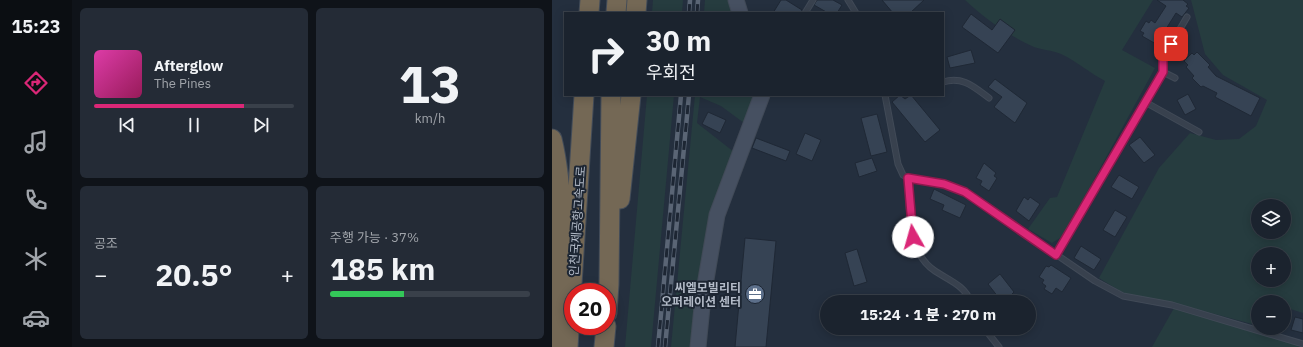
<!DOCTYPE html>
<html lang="ko">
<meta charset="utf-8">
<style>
body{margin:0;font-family:"IBM Plex Sans","Noto Sans KR",sans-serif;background:#242b36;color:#f1f3f6;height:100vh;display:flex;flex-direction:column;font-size:15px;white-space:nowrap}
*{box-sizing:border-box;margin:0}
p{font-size:13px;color:#a0a4aa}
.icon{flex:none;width:22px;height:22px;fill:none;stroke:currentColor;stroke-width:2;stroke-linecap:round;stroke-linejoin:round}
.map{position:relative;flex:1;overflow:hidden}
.panel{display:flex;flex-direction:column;gap:8px;padding:8px;background:#0f1319;width:480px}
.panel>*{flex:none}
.banner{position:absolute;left:12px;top:12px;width:380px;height:84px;border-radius:0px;box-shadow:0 2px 10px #0003,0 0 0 1px #39404a;background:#1b232e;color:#f1f3f6;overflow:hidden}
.fabs{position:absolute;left:699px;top:199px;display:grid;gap:8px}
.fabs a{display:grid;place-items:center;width:40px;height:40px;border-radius:50%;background:#1b232e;box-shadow:0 2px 10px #0003,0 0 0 1px #39404a;font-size:20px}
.speed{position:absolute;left:12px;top:283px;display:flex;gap:8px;font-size:20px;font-weight:700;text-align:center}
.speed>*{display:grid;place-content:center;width:52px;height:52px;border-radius:50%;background:#1b232e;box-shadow:0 2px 10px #0003,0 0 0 1px #39404a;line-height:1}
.speed .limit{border:6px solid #d22;background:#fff;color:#111}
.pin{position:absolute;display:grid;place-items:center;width:34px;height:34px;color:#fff;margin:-17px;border-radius:8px;box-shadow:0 2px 6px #0006}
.me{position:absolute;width:44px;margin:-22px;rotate:353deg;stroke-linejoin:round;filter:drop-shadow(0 0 3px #0008)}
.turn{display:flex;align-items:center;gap:14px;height:84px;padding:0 16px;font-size:18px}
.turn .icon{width:52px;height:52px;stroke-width:2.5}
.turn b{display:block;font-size:28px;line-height:34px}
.big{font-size:30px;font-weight:800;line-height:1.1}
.panel .widget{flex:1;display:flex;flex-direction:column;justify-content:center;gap:6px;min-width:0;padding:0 14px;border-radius:6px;background:#242b36}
.panel .dial{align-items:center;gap:0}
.dial b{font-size:52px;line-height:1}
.song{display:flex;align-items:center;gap:12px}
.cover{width:48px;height:48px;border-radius:6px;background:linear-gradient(135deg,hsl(320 70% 55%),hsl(330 70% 35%))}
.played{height:4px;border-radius:2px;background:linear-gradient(90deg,#db2777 75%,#39404a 75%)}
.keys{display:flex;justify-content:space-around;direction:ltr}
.heat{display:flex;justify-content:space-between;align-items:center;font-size:22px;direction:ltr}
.charge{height:6px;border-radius:3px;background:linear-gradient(90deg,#34c759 37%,#39404a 0)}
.panel .tiles{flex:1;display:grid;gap:8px;grid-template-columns:repeat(2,1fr)}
.trip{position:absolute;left:268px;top:295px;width:216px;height:40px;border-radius:20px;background:#1b232e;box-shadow:0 2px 10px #0003,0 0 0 1px #39404a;font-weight:800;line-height:40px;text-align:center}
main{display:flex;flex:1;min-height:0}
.tab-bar{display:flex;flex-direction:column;width:72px;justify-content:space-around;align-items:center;background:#0b0e12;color:#a0a4aa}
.tab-bar .icon{width:28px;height:28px}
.tab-bar .active{color:#db2777}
.tab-bar b{font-size:18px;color:#f1f3f6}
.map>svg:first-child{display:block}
</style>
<main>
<nav class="tab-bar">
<b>15:23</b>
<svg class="icon active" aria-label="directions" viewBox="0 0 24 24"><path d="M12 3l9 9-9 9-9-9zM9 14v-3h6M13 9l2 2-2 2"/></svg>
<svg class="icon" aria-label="music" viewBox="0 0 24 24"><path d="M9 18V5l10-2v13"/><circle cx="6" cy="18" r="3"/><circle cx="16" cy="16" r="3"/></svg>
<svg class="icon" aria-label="phone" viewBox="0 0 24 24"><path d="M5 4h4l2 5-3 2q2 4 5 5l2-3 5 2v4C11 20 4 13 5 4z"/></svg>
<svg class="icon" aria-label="climate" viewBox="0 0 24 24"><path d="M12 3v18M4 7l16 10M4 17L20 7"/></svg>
<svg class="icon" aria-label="car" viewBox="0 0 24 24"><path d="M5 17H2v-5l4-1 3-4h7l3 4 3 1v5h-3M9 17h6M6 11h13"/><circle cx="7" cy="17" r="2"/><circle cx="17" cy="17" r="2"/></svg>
</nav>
<section class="panel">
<div class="tiles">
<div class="widget">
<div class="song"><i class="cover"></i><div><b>Afterglow</b><p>The Pines</p></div></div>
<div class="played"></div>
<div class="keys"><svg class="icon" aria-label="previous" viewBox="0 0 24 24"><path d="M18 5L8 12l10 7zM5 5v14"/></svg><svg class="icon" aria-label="pause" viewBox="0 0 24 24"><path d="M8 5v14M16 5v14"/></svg><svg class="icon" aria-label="next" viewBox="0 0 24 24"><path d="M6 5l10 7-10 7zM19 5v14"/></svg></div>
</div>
<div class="widget dial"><b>13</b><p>km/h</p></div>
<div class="widget"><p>공조</p>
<div class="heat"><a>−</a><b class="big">20.5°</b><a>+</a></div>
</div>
<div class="widget"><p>주행 가능 · 37%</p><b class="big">185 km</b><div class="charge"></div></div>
</div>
</section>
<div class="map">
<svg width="751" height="347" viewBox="0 0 751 347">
<rect width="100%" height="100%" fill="#242f3e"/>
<path fill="#263c3f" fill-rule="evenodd" d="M101 0H131L130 13H100Z
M153 0H177L180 13H152Z
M413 0H601L570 50 603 68 511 236 500 243 476 229 498 198 505 197 553 81C538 73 524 61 509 54 500 50 490 50 482 47 457 36 432 18 413 0Z
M639 0H751V313L732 307V302H706L704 325 614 301 580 296 568 291 547 278 607 168 638 133 664 140 687 139 704 126 715 100 671 75 653 54ZM706 206H732V232H706ZM706 254H732V280H706Z
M95 95H122L99 347H73Z
M143 95H205L192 123 169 106 148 97 145 123 182 152 142 347H119Z
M622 308 745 345 747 347H600Z"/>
<path fill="#364354" stroke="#1f2835" d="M229 0H234L250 10 249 13H221Z
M265 0H281L290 5 285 13H276L262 5Z
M330 0H372L358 13H341Z
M605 0H631L636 4 634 6 637 8 630 17 624 13 614 29 618 31 616 33 619 35 612 45 606 41 604 44 590 36 592 33 588 31 594 21 597 23 599 20 603 23 614 6Z
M419 14 440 30 448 19 463 30 446 53 410 27Z
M419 50 423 63 398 68 395 57Z
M645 52 658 65 656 67 664 76 708 98 699 116 663 97 665 93 651 86 649 87 640 78 642 76 634 67 636 65 632 61 640 53 642 55Z
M443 79 475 103 463 123 442 107 450 97 436 87Z
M636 94 644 109 633 115 625 100Z
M348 95 353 99 359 95 388 130 373 142 340 102Z
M156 112 174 120 168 133 150 124Z
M325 114 335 152 319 156 309 118Z
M253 133 269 140 260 161 244 154Z
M588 137 603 155 592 163 577 145Z
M204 138 238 151 234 161 200 148Z
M320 158 325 171 307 177 303 163Z
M432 163 444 173 442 176 445 178 437 191 428 185 430 181 424 178Z
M567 175 587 187 580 199 559 187Z
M382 189 414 205 408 218 390 210 392 205 378 199Z
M472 197 476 200 478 197 488 204 477 221 464 211Z
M563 210 575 217 563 237 551 230Z
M193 238 224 241 214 347H183Z
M529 246 549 259 542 270 522 258Z
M305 249 315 282 302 286 293 253Z
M499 265 519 278 510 292 504 288 500 294 492 289 494 286 490 283 492 280 487 277 494 266 497 267Z
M448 274 462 292 459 295 467 302H450L436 284Z
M743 317 751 319V333L739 330Z"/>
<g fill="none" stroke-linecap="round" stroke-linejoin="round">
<g stroke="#414a57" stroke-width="7">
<path id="lane" d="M296 0 304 13
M253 13 261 0
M611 72 623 78
M391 82C411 76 422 87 437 98
M333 95 346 164 351 175 356 178 392 184 413 192 543 281 571 296 620 305 751 344
M593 102 647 132
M356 178C358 209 354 252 383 271 398 281 412 285 419 302
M504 255 611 72V58L635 17
M432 328 447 347"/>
</g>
<g stroke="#414a57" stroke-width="17">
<path id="secondary" d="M184 0 188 13
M146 347 151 297 165 215 210 95"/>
</g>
<g stroke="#434c59" stroke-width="21">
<path id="highway" d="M37 13 38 0
M64 13 65 0
M84 13 85 0
M0 139C16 205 6 279 3 347
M68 199 79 95
M55 313 57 284 59 95
M16 347 32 95
M52 347 54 326"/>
</g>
<use href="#lane" stroke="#38414e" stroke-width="5"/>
<use href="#secondary" stroke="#465061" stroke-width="15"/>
<use href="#highway" stroke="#746855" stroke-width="19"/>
<g stroke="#5a6575" stroke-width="4.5">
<path id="rail" d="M137 13 138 0
M145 13 146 0
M106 347 129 95
M113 347 137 95"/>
</g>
<use href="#rail" stroke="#1d2633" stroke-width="3" stroke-dasharray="9" stroke-linecap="butt"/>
</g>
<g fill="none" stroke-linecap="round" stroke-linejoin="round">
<g stroke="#8e194d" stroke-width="10">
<path id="route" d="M361 237 356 178 392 184 413 192 504 255 611 72V58L619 44"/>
</g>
<use href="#route" stroke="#db2777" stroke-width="7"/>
</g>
<defs>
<g id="office-disc" transform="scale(1)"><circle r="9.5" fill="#5c6f8a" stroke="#1d2633"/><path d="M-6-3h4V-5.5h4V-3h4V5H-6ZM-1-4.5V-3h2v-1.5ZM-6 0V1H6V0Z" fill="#fff"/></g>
</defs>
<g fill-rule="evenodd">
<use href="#office-disc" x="203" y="294"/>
</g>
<g text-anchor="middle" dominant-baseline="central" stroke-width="4" stroke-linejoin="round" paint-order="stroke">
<g font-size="12" fill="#b4bcc9" stroke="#1d2633">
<text transform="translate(25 221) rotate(-86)">인천국제공항고속도로</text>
</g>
<g font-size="12" font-weight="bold" fill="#b4bcc9" stroke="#1d2633" text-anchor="end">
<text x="189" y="287">씨엘모빌리티<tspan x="189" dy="14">오퍼레이션 센터</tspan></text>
</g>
</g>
</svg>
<div class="fabs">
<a><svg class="icon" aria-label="layers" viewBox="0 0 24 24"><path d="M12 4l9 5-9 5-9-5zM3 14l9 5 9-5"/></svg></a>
<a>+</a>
<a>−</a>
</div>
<div class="speed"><div class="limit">20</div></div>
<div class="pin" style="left:619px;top:44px;background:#d93025"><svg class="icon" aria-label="arrive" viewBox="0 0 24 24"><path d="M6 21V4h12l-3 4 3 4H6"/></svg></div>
<svg class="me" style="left:361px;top:237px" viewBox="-20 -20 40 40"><circle r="19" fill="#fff"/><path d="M0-13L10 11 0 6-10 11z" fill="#db2777"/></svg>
<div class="trip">15:24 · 1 분 · 270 m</div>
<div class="banner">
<div class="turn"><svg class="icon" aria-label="right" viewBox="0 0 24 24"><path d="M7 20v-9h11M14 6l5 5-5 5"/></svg><div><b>30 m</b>우회전</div></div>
</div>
</div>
</main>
